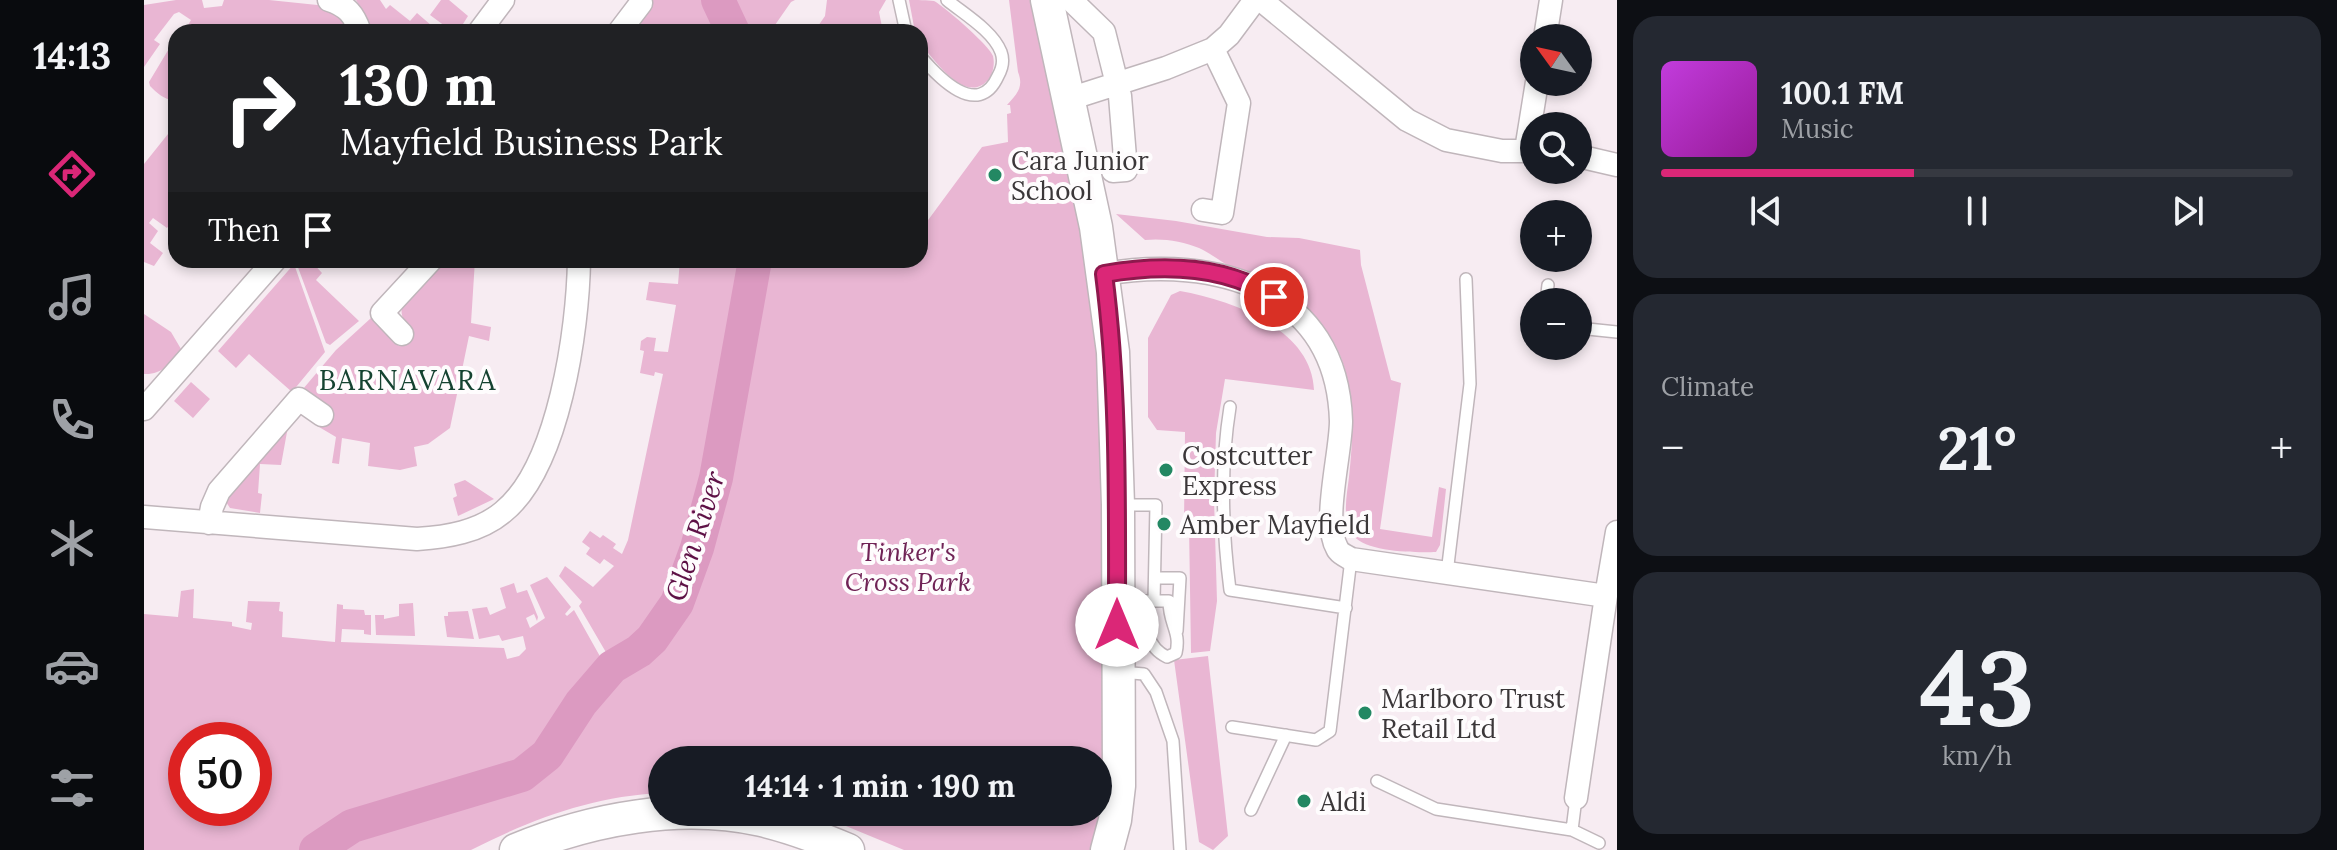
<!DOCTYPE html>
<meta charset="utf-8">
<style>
body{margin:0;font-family:Lora,serif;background:#242831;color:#f1f3f6;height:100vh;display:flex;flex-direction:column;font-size:30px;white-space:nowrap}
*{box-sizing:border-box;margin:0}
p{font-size:26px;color:#9ea1a6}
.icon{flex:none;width:44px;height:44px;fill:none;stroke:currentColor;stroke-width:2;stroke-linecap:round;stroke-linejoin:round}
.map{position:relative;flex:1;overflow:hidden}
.details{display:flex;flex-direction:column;gap:16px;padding:16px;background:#0d0f14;width:720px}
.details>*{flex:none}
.guide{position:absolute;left:24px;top:24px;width:760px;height:244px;border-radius:24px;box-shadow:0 4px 12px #0003;background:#202124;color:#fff;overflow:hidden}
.needle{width:52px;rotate:303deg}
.fabs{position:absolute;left:1376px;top:24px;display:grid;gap:16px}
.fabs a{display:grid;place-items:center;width:72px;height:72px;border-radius:50%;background:#171b24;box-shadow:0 4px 12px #0003;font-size:40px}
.speed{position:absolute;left:24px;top:722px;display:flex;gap:16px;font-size:40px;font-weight:700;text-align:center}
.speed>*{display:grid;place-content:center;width:104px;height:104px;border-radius:50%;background:#171b24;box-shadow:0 4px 12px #0003;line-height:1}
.speed .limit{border:12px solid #d22;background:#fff;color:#111}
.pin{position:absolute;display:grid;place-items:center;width:68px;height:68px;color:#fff;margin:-34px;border:4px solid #fff;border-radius:50%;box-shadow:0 2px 8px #0007}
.me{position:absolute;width:88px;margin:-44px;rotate:0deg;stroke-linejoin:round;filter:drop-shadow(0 0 6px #0008)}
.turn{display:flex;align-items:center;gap:28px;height:168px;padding:0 40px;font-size:36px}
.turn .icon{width:104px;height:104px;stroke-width:2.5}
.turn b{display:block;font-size:56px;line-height:68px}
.then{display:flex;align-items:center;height:76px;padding:0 40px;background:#0003;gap:16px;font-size:30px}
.big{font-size:60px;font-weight:800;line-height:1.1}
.details .tile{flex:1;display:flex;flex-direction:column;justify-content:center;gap:12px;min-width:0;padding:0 28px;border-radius:24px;background:#242831}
.details .dial{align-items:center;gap:0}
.dial b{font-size:104px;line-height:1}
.song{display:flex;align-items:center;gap:24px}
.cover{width:96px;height:96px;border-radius:12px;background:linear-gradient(135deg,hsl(290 70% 55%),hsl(300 70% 35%))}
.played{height:8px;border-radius:4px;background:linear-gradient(90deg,#db2777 40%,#363941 40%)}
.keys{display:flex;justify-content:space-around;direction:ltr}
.heat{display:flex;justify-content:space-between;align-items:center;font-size:44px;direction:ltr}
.trip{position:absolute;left:504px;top:746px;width:464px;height:80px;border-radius:40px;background:#171b24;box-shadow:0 4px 12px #0003;font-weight:800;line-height:80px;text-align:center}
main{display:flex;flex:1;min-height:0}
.tab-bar{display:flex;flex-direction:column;width:144px;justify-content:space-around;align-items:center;background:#090b0e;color:#9ea1a6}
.tab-bar .icon{width:56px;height:56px}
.tab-bar .selected{color:#db2777}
.tab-bar b{font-size:36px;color:#f1f3f6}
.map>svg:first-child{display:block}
</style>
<main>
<nav class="tab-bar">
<b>14:13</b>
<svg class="icon selected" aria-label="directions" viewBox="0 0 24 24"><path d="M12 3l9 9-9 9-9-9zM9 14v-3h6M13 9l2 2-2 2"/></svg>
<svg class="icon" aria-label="music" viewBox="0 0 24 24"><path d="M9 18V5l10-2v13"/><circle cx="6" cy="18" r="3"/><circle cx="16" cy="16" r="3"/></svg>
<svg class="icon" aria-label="phone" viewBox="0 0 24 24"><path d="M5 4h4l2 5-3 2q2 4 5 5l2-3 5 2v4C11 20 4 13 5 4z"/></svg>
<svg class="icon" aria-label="climate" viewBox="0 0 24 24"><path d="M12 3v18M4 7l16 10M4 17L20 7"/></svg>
<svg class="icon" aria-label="car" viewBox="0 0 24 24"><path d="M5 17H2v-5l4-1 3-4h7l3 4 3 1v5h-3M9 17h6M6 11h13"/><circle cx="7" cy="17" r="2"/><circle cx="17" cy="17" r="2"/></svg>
<svg class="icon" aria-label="filters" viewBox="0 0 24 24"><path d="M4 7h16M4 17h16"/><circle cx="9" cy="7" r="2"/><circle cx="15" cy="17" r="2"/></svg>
</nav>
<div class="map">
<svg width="1473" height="850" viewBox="0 0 1473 850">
<rect width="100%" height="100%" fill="#f7ecf2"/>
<path fill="#e9b6d3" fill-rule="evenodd" d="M32 0H58L60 8 78 6 80 0H125L183 6 201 20 205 32H40L47 20 35 12 30 14 10 40 16 44 0 67V5Z
M212 0H236L242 9 246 5 266 21 273 13 295 32H226L222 17Z
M297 0H305L324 16 314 32H309L286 15Z
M500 0H651L647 2 631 25 639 32H483Z
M683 0H742L735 12 739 32H676L672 29 681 16Z
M765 0C772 0 784 0 790 1 800 6 847 47 849 56 851 64 849 74 844 80 821 106 789 58 776 43V32H771Z
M865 0H888L933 211 945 285 956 377 959 773 958 803 946 850H760L668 812H954V760H518V793C449 796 388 819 327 850H0V614L34 617 37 591 50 589 49 618 88 622V626L107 630 108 623 102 622 104 601 136 602 135 611 139 612 138 637 191 642 193 604 199 605V609L220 610 221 615H227V635L220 634V630L198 629 197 642 360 648 363 659 375 656 382 649 379 636 358 641 355 635 335 639 328 609 343 607 346 615 362 608 356 588 370 583 373 593 383 590 394 617 393 621 390 614 382 618 386 628 401 618 386 585 403 577 427 607 421 614 423 616 430 610 467 676 474 673 435 606 438 602 415 576 421 566 449 587 470 566 460 559 456 564 442 554 446 548 438 542 446 531 456 538 459 535 472 544 469 548 478 554 484 540 519 374 511 372 510 376 496 373 500 351 496 350 497 341 503 337 512 338 510 351 524 352 532 305 502 300 505 282 534 284 536 260H776V231L838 147 864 142 863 114 867 113 866 105H863C873 94 880 87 874 72ZM42 740H110V808H42Z
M32 37V100C21 101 13 93 6 86L5 82Z
M32 124V216L23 228 9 218 5 223 14 231 6 243 19 253 10 266 0 262V164Z
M972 214 1032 221 1123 237 1155 238 1216 250 1217 265 1247 380 1257 383 1236 529 1288 537 1295 487 1302 489 1296 545 1292 552C1273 553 1222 552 1210 536 1197 520 1203 495 1205 477 1217 369 1198 310 1092 269 1079 264 1068 254 1055 248 1039 241 1018 238 1001 240Z
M154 260H166L178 273 172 280 215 321 186 345 182 343 152 262Z
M296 260H331L327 323 347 327 345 341 325 336 306 428 284 444 270 447 273 466 256 470 224 466 226 443 198 438 195 464 188 463 192 437 175 427 189 410 159 389 192 350 227 318 255 346 268 332C260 323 256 316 258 304Z
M150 264 181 352 148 392 105 354 92 368 74 351Z
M1036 291C1086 300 1168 328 1170 390L1081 379 1072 433 1070 499 1073 601 1066 651 1047 653 1045 525 1040 523 1041 432 1013 430 1004 417V338L1027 295Z
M0 314 27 332 37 349C29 363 17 375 0 374Z
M47 382 66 399 49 418 30 401Z
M145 421 137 465 116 464 114 493 118 494 116 513 86 508 82 502 83 495Z
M321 480 350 499 314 516 309 498 313 496 310 484Z
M269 603 271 636 232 635 231 615H240V619L255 616V604Z
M324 611 330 639 303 637 300 616H304V612Z
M1064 656 1084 836 1069 850 1055 842 1030 660Z"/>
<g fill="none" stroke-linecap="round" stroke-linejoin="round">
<path stroke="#dc9ac1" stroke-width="34" d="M574 0 589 32
M172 850 208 826 378 775 403 755 437 703 468 667 495 651 508 639 533 603 553 548 572 478 611 260"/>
<g stroke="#c0b6bb" stroke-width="14">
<path id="lane" d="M755 0 762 32
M776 56C794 77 834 120 854 76 858 69 860 60 857 52 849 31 820 14 803 0
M1402 302 1404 285
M1434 328 1473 332
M1086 407C1076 469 1078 528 1086 590L1202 608
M978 505H1012L1010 601H978
M1303 573 1326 384 1322 279
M1011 578H1036L1033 631
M1002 601C1002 623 1000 646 1023 657L1032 653C1037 631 1025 625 1025 601H1010
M976 672 1000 674 1012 692 1029 741 1036 850
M1088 727 1172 740 1186 731 1207 559
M1233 781 1292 809 1428 830 1455 843
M1107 810 1142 735
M1428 830 1432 798"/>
</g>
<g stroke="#c0b6bb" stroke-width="25">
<path id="street" d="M185 0C203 6 210 14 216 32
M927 0 960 32 976 96 982 170 969 171
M1117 0 1263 120 1302 140 1358 151H1390
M335 32 359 0
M475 32 497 3
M1401 38 1407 0
M925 99 1022 68 1069 49 1085 35 1111 0
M1382 150 1393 82
M1434 156 1473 165
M1059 210 1078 213 1095 103 1069 49
M960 274C1071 255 1193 288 1197 421 1197 453 1178 522 1193 548 1195 553 1202 556 1207 559L1462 596 1432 798
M258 334 238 313 287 260
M0 409 131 260
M0 517 273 539C303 537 335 532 359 512 415 467 434 329 435 260
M65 523 68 507 75 491 155 399 178 415
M1462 596 1473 532"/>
</g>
<g stroke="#c0b6bb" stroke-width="35">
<path id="secondary" d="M903 0 952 227 969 352 974 505 975 786 971 820 963 850
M372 850C447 819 536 802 617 820 647 827 676 838 704 850"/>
</g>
<use href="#lane" stroke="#fff" stroke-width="11"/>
<use href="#street" stroke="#fff" stroke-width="22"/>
<use href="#secondary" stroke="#fff" stroke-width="32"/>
</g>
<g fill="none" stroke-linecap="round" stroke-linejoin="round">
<g stroke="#8e194d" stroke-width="20">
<path id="route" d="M973 625C973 507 975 390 960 274 1017 264 1080 265 1130 297"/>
</g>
<use href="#route" stroke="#db2777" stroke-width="14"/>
</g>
<g fill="#238863" stroke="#fefcfd" stroke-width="3">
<circle cx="851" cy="175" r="8"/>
<circle cx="1022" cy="470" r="8"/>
<circle cx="1020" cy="524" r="8"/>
<circle cx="1221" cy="713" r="8"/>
<circle cx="1160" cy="801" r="8"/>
</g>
<g text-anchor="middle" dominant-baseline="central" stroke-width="8" stroke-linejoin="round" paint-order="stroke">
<g font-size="26" fill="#3b3739" stroke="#fefcfd" text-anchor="start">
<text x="867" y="160">Cara Junior<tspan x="867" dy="30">School</tspan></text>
<text x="1038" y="455">Costcutter<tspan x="1038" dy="30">Express</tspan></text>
<text x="1036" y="524">Amber Mayfield</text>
<text x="1237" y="698">Marlboro Trust<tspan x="1237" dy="30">Retail Ltd</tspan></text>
<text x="1176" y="801">Aldi</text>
</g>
<g font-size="26" font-style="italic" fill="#702356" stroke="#fefcfd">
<text x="764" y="551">Tinker's<tspan x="764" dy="30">Cross Park</tspan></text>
</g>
<g font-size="28" letter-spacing="2" fill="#154331" stroke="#fefcfd">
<text x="264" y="380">BARNAVARA</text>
</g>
<g font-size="28" font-style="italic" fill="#5e1146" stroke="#fefcfd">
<text transform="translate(551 536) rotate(-72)">Glen River</text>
</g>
</g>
</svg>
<div class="fabs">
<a><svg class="needle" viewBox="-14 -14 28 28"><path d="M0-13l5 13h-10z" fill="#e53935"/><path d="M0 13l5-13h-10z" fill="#9ea1a6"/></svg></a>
<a><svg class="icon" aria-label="search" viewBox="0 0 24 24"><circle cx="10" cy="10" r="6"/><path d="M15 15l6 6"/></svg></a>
<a>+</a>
<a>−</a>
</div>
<div class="speed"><div class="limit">50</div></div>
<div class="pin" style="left:1130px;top:297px;background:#d93025"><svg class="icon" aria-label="arrive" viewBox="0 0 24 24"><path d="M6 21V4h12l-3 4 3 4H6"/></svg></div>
<svg class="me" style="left:973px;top:625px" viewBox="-20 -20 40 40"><circle r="19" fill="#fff"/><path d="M0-13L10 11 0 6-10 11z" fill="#db2777"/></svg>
<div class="trip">14:14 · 1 min · 190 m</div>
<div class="guide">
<div class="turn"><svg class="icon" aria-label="right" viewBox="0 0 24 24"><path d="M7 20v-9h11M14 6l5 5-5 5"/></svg><div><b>130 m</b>Mayfield Business Park</div></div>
<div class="then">Then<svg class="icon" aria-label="arrive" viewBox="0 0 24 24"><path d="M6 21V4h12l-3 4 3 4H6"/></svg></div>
</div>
</div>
<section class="details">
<div class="tile">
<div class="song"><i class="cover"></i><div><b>100.1 FM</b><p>Music</p></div></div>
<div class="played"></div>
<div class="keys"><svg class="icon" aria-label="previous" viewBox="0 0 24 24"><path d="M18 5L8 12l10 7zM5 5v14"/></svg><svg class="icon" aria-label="pause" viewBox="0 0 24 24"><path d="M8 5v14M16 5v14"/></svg><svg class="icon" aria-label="next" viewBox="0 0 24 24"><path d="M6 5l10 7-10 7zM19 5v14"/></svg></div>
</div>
<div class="tile"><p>Climate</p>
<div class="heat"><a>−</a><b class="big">21°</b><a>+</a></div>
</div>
<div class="tile dial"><b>43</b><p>km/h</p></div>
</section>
</main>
